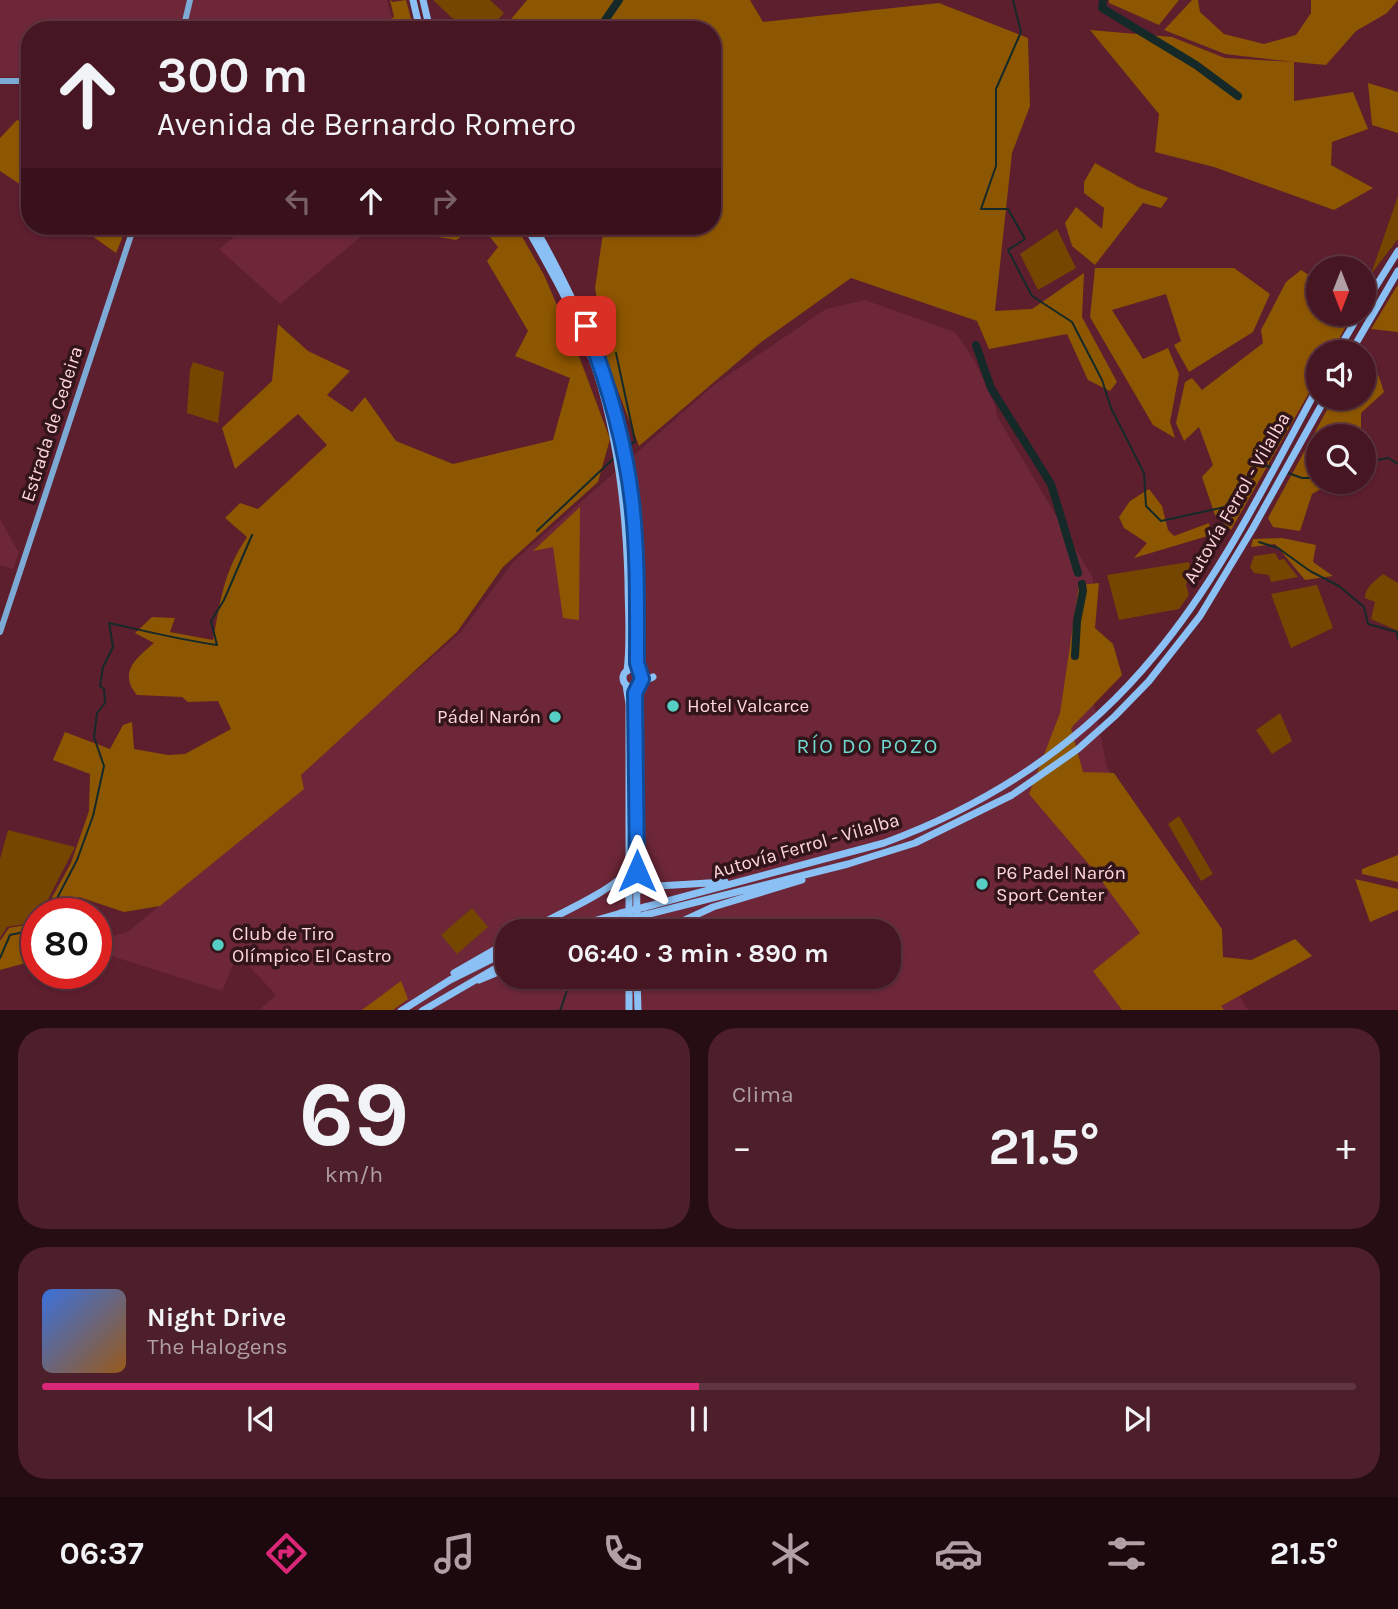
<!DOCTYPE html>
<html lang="es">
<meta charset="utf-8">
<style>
body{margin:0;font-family:Karla,sans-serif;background:#4d1f2a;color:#f1f3f6;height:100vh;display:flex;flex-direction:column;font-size:26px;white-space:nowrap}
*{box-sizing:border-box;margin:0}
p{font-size:23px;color:#b09fa5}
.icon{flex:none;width:38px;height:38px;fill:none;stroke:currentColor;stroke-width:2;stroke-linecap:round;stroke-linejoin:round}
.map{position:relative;height:1010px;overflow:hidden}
.side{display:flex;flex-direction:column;gap:18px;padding:18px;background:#260c13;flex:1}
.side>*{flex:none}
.banner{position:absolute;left:21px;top:21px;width:700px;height:214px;border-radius:28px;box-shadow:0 2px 5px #0004,0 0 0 2px #5e3540;background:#461622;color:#f1f3f6;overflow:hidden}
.needle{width:46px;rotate:180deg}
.fabs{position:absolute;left:1306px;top:256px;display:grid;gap:14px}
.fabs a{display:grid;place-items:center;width:70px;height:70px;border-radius:50%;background:#461622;box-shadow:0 2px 5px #0004,0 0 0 2px #5e3540;font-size:35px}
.speed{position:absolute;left:21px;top:898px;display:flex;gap:14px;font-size:35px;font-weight:700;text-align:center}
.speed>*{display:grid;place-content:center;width:91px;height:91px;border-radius:50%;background:#461622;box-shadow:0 2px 5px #0004,0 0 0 2px #5e3540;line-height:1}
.speed .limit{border:10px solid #d22;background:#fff;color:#111}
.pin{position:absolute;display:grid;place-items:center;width:60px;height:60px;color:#fff;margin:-30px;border-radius:14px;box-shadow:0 4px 10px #0006}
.me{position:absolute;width:77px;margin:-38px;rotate:0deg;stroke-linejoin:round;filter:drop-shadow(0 0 5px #0008)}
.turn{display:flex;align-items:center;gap:24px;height:147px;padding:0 21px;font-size:32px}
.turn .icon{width:91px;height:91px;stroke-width:2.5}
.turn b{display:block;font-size:49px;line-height:60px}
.lanes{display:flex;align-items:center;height:66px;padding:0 21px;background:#0003;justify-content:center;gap:35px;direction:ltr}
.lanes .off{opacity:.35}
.big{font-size:52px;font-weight:700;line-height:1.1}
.side .tile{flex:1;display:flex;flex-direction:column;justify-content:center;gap:10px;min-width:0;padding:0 24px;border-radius:28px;background:#4d1f2a}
.side .dial{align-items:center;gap:0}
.dial b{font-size:91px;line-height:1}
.song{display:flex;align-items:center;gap:21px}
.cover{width:84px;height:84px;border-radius:10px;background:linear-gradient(135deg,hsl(220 70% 55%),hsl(30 70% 35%))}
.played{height:7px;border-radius:4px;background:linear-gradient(90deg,#db2777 50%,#5e3540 50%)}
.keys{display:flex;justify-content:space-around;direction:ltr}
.heat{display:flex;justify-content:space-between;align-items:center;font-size:38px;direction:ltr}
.side .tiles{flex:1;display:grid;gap:18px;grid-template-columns:1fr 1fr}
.tile:last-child{grid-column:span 2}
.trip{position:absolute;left:495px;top:919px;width:406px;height:70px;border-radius:28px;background:#461622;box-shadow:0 2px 5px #0004,0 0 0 2px #5e3540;font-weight:700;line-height:70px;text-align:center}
.menu{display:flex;height:112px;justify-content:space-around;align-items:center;background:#1c090e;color:#b09fa5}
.menu .icon{width:49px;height:49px}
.menu .current{color:#db2777}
.menu b{font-size:32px;color:#f1f3f6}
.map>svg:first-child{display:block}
</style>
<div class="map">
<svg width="1398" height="1011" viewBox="0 0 1398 1011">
<rect width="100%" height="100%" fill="#5d1e2e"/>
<path fill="#6d2739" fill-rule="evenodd" d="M0 0H387L393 22 383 30H30V78L0 77Z
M248 226H362L364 234 280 304 219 249Z
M865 300 955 332 975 361 996 408 997 416 1093 578 1097 673 1094 704 1107 767 1248 1010H259L276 995 238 954 222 991 96 951V940L128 932 243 836 300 771 460 633 514 561 715 384 826 309ZM508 931H889V976H508Z
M0 519 19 553 13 569 0 565Z"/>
<path fill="#754600" d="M433 0H490L504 13 489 30H465Z
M1398 196V239L1371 274Z
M1057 229 1076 268 1038 290 1020 254Z
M193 362 224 372 218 423 187 413 190 370Z
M1275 553 1279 560 1284 559 1298 577 1271 582 1269 575 1254 573 1250 567 1254 556Z
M1189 562 1192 576 1186 584 1189 595 1179 609 1119 620 1107 575Z
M1383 574 1398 583V631L1371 619 1375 602 1365 598C1365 587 1375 581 1383 574Z
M1317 585 1333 628 1291 648 1271 594Z
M1280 713 1292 741 1272 754 1256 730Z
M1179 816 1213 874 1201 881 1168 824Z
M8 830 75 847 41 913 37 914 36 922 7 927 0 938V859Z
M472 908 488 927 457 954 441 935Z"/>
<path fill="#8d5600" d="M390 0 393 2 406 0 414 30H373L394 17Z
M527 0H750L763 22 939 3 1028 38 1030 106 1012 153 995 311 1032 309 1084 273 1082 317 1117 382 1110 391 1088 380 1067 334 989 349 977 321 851 278 760 343 639 446 608 365 595 288 604 226H712V30H502Z
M1109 0H1179L1159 25 1109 3Z
M1192 0H1198L1200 12 1224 34 1264 44 1296 35 1311 13V0H1398L1387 13 1356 31 1326 65 1294 62V101L1353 92 1368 129 1332 142 1331 165 1373 188 1334 210 1214 167 1155 152 1159 114 1090 30 1172 37 1225 58 1294 62 1225 54 1164 30Z
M1368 83 1398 92V133L1372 125Z
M17 120 25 123 23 131 30 133V191L0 171V138Z
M1095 163 1138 187 1168 198 1161 208 1143 203 1095 265 1072 246 1065 223 1076 207 1102 229 1104 208 1084 193V182Z
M78 226H112L123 236 116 253Z
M410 226H478L456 240 421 234Z
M481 226H516L544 275 580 359 610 439 598 482 503 567 457 632 301 775 304 789 160 906 124 912 79 897 68 913 43 914 71 863 89 811 90 774 53 760 65 732 110 749 123 725 132 722 134 749 168 755 185 754 231 729 218 701 188 702 182 697 137 695C118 673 136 658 154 643L135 633 152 617 175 618 170 632 213 640C221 599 223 573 247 537L225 518 240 503 258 509 327 445 298 414 235 469 222 428 272 381 278 324 308 351 350 371 327 395 352 412 365 397 396 441 453 464 553 440 570 378 515 356 528 331 487 261 498 247Z
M1095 268H1234L1270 294 1253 332 1189 372 1174 345 1181 341 1166 294 1112 310 1143 359 1168 348 1179 374 1170 422 1175 438 1153 425 1090 317Z
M1301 270 1318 281V313H1353L1332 352H1318V377L1231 530 1215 515 1202 477 1213 465 1199 427 1184 441 1176 423 1185 382 1192 378 1202 390 1263 343 1261 330 1286 282Z
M1398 285V332L1371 329 1397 286Z
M1363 361 1375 365 1384 392 1361 413V436H1318V481H1335L1312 494 1300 531 1273 527 1268 518 1334 397H1363Z
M1149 489 1162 506 1168 530 1174 536 1209 523 1211 535 1134 558 1147 543 1124 528 1119 517 1130 501Z
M580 507 579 620 563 618 553 547 533 551Z
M1282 538 1316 545 1313 562 1333 576 1305 580 1275 544 1251 547 1253 539Z
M1099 583 1095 628 1113 644 1122 675 1071 728 1083 772 1114 773 1222 929 1223 957 1251 960 1295 939 1312 956 1221 1006 1224 1010H1122L1093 971 1140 933 1092 868 1029 794 1060 713 1079 585Z
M1398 855V882L1362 874V869Z
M1355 879 1398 889V910L1370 922Z
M37 923V960L0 970V941L9 928Z
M401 981 408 999 393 1010H362Z"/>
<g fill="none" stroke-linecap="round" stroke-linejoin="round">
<path stroke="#152a28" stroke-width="2" d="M1013 0 1021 32 996 89V166L981 209H1008L1025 239 1008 250 1032 296 1072 322 1102 380 1111 408 1144 473 1146 506 1161 521 1225 507 1230 520
M616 353 635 441 628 447
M1363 463 1388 458 1398 464
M1288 473 1302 478H1318
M1225 507 1258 463 1273 468
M537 531 615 457
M1259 542 1278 548 1310 571 1339 586 1364 607 1368 624 1397 632 1398 640
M47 914 53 906 77 860 93 816 104 766 94 737 97 713 105 703 104 689 100 686 103 667 113 647 109 623C145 631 181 640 217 645L211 621 224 600 252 535
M0 958 10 935 33 930 37 926
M560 1011 572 976"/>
<path stroke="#152a28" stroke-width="8" d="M1103 0 1102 8 1196 65 1238 96
M603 30 601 26 619 0
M976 345 991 388 1051 484 1078 573
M1075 656 1077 621 1083 591 1082 584"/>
<path stroke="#7daad4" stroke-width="6" d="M183 30 190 0
M0 81H30
M0 632 134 226"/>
<path stroke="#8ac0f3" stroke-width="7" d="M413 0 420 30
M423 0 430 30
M526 226C552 272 579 319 596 370 618 438 626 508 628 580 628 610 631 641 627 671
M534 226C589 323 629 419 635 532 637 578 632 625 638 671
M1363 307 1398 251
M1337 352 1360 313
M1351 352 1398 271
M623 678a9 9 0 1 1 18 0a9 9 0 1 1-18 0Z
M640 683 653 677
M626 685 629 704V931
M636 891 658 886 725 882
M645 907 884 843C990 804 1083 743 1155 655 1222 575 1268 478 1318 387
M645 915 848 864 915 843 1012 795 1078 749 1115 716 1149 681 1200 616 1253 528 1326 397
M527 931C546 920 622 887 626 870
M558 931 621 913
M587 931 623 920
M637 931 635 693 638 686
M661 931 713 907 802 880
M454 973 508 942
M629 976V1011
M637 976 638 1011
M479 980 508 968
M401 1011 450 980 508 951
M422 1011 508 961"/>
<path stroke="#8ac0f3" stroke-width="7" d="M621 913 645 907
M623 920 645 915"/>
</g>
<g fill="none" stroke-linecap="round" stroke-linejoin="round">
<g stroke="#114b97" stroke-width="18">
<path id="route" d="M586 326C608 383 625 441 632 502 638 555 637 609 637 663L642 679 635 693 637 871"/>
</g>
<use href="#route" stroke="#1a73e8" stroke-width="12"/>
</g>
<g fill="#56cec4" stroke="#31151b" stroke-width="2.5">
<circle cx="673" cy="706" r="7"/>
<circle cx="555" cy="717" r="7"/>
<circle cx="982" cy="884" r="7"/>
<circle cx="218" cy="945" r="7"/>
</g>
<g text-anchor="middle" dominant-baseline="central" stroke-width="7" stroke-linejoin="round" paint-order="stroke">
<g font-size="19" fill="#ffd6dc" stroke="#31151b">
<text transform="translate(52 424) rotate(-72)">Estrada de Cedeira</text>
<text transform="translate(1237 498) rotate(-60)">Autovía Ferrol - Vilalba</text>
<text transform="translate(806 846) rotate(-16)">Autovía Ferrol - Vilalba</text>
</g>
<g font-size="19" fill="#ffd6dc" stroke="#31151b" text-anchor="start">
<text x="687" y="706">Hotel Valcarce</text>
<text x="541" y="717" text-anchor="end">Pádel Narón</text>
<text x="996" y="873">P6 Padel Narón<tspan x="996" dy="22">Sport Center</tspan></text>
<text x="232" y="934">Club de Tiro<tspan x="232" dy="22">Olímpico El Castro</tspan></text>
</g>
<g font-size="21" letter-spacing="2" fill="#70dbd1" stroke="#31151b">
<text x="868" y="746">RÍO DO POZO</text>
</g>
</g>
</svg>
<div class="fabs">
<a><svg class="needle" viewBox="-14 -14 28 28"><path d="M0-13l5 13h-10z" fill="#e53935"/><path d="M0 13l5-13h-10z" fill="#b09fa5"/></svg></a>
<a><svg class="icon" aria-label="sound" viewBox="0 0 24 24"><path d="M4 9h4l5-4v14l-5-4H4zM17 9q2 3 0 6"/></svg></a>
<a><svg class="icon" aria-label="search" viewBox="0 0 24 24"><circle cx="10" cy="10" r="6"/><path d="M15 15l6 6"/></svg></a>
</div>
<div class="speed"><div class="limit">80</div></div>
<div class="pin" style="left:586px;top:326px;background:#d93025"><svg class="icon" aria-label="arrive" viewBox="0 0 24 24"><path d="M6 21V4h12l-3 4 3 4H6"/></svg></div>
<svg class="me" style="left:637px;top:871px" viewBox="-20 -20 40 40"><path d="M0-17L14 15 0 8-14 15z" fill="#1a73e8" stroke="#fff" stroke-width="4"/></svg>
<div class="trip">06:40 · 3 min · 890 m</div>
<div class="banner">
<div class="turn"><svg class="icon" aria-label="ahead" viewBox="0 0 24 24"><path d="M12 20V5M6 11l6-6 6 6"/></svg><div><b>300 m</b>Avenida de Bernardo Romero</div></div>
<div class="lanes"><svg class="icon off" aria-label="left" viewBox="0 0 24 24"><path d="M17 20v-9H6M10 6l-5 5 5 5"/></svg><svg class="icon" aria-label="ahead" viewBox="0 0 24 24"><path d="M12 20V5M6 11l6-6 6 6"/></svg><svg class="icon off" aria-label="right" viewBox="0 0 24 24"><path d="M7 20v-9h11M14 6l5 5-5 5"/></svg></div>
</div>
</div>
<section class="side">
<div class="tiles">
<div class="tile dial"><b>69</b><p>km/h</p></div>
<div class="tile"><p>Clima</p>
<div class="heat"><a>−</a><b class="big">21.5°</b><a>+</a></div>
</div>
<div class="tile">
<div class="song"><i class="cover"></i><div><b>Night Drive</b><p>The Halogens</p></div></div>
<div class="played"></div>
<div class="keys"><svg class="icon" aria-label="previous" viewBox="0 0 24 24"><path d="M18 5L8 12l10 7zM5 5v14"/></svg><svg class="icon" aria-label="pause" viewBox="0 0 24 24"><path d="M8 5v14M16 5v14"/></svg><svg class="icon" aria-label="next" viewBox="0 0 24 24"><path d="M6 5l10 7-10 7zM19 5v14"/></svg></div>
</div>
</div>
</section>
<nav class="menu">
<b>06:37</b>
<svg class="icon current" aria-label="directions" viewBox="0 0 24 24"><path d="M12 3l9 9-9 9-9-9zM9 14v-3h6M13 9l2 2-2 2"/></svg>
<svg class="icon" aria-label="music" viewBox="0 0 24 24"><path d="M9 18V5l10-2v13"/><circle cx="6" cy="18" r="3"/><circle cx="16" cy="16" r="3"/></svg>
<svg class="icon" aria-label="phone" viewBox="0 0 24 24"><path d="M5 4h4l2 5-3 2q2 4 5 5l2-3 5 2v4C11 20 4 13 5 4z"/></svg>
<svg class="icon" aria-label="climate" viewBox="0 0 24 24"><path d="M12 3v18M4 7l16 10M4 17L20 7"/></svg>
<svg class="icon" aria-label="car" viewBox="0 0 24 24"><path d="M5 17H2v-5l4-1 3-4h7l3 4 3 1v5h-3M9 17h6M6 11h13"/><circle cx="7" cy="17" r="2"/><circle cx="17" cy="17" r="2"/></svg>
<svg class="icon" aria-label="filters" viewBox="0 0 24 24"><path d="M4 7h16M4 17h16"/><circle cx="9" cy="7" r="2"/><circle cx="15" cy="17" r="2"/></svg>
<b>21.5°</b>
</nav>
